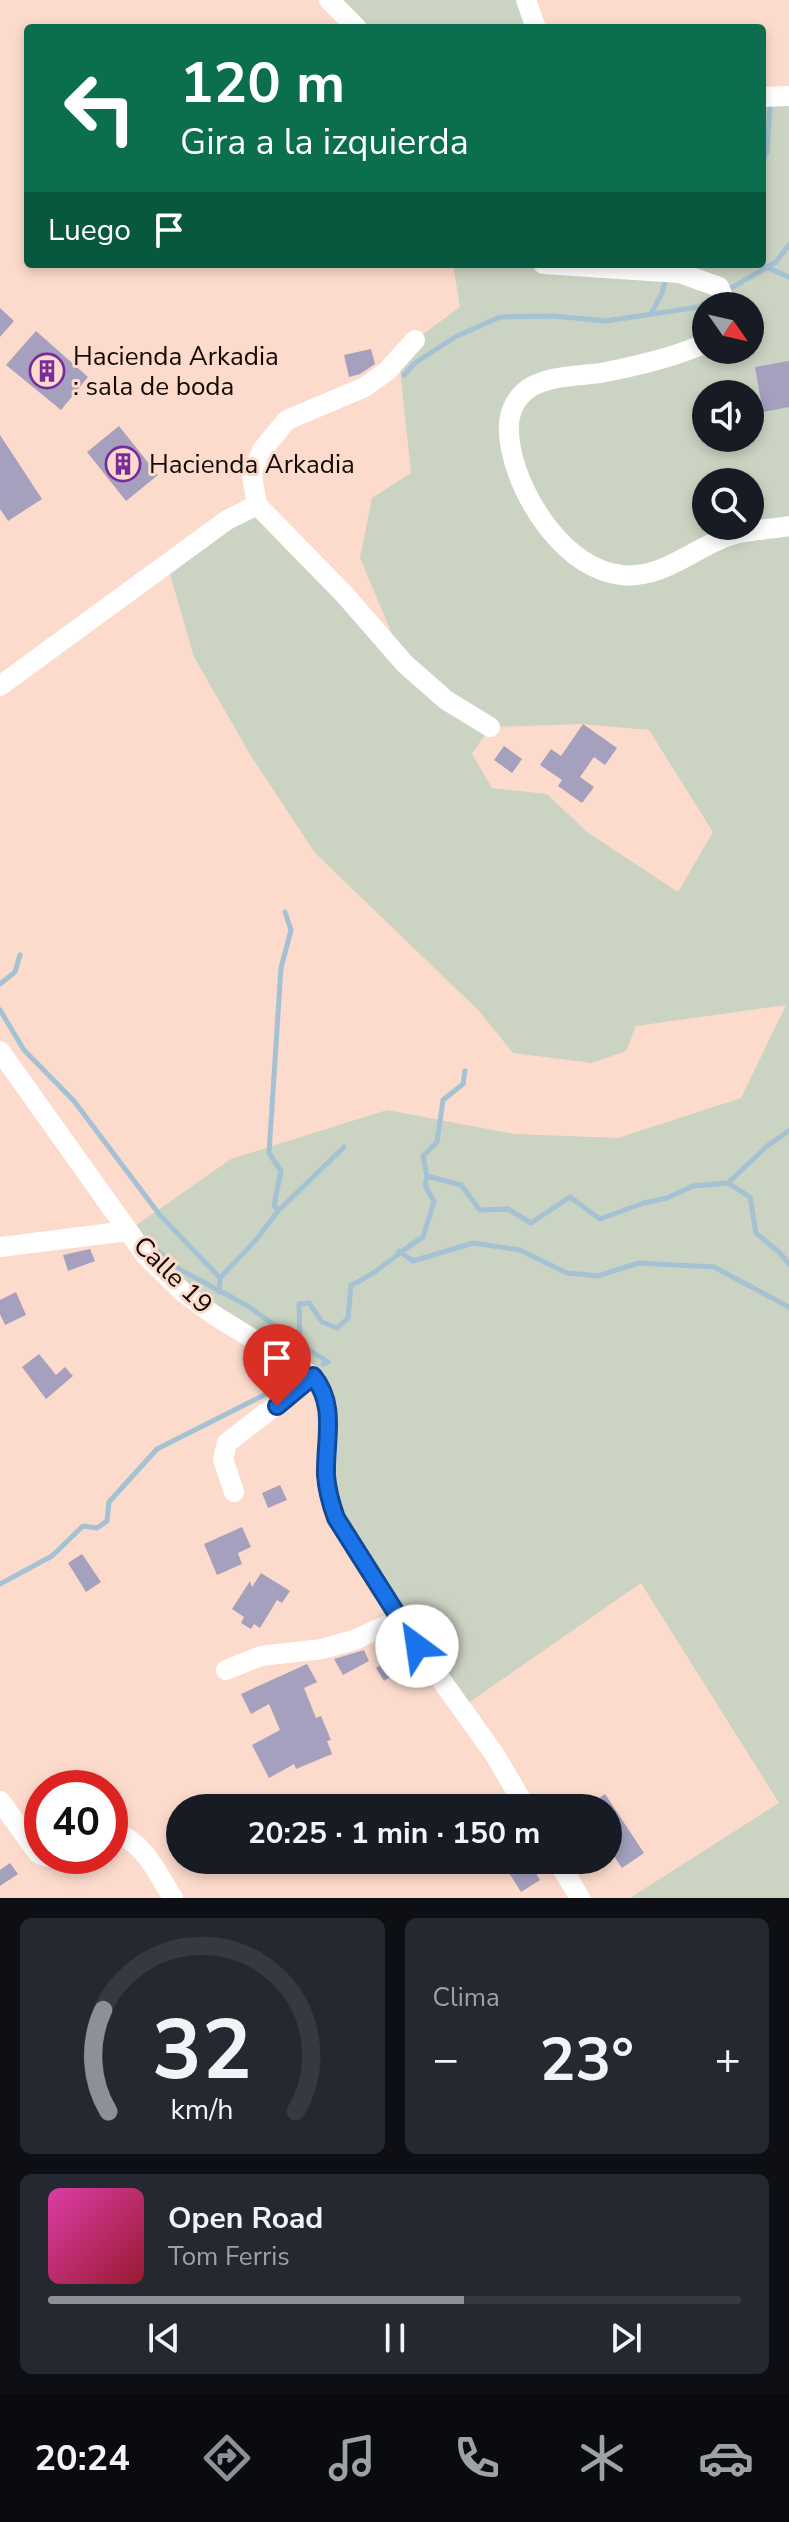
<!DOCTYPE html>
<html lang="es">
<meta charset="utf-8">
<style>
body{margin:0;font-family:"Nunito Sans",sans-serif;background:#242831;color:#f1f3f6;height:100vh;display:flex;flex-direction:column;font-size:30px;white-space:nowrap}
*{box-sizing:border-box;margin:0}
p{font-size:26px;color:#9ea1a6}
.icon{flex:none;width:44px;height:44px;fill:none;stroke:currentColor;stroke-width:2;stroke-linecap:round;stroke-linejoin:round}
.map{position:relative;height:1898px;overflow:hidden}
.details{display:flex;flex-direction:column;gap:20px;padding:20px;background:#0d0f14;flex:1}
.details>*{flex:none}
.banner{position:absolute;left:24px;top:24px;width:742px;height:244px;border-radius:8px;box-shadow:0 4px 12px #0003;background:#0b6e4f;color:#fff;overflow:hidden}
.needle{width:52px;rotate:124deg}
.controls{position:absolute;left:692px;top:292px;display:grid;gap:16px}
.controls a{display:grid;place-items:center;width:72px;height:72px;border-radius:50%;background:#171b24;box-shadow:0 4px 12px #0003;font-size:40px}
.speed{position:absolute;left:24px;top:1770px;display:flex;gap:16px;font-size:40px;font-weight:700;text-align:center}
.speed>*{display:grid;place-content:center;width:104px;height:104px;border-radius:50%;background:#171b24;box-shadow:0 4px 12px #0003;line-height:1}
.speed .limit{border:12px solid #d22;background:#fff;color:#111}
.pin{position:absolute;display:grid;place-items:center;width:68px;height:68px;color:#fff;margin:-82px -34px;border-radius:50% 50% 50% 0;rotate:-45deg;box-shadow:0 0 8px #0007}
.pin .icon{rotate:45deg}
.me{position:absolute;width:88px;margin:-44px;rotate:329deg;stroke-linejoin:round;filter:drop-shadow(0 0 6px #0008)}
.turn{display:flex;align-items:center;gap:28px;height:168px;padding:0 24px;font-size:36px}
.turn .icon{width:104px;height:104px;stroke-width:2.5}
.turn b{display:block;font-size:56px;line-height:68px}
.then{display:flex;align-items:center;height:76px;padding:0 24px;background:#0003;gap:16px;font-size:30px}
.big{font-size:60px;font-weight:700;line-height:1.1}
.details .tile{flex:1;display:flex;flex-direction:column;justify-content:center;gap:12px;min-width:0;padding:0 28px;border-radius:12px;background:#242831}
.details .dial{align-items:center;gap:0}
.dial svg{height:208px;overflow:visible;fill:none;stroke:#363941;stroke-width:7;stroke-linecap:round;text-anchor:middle}
.dial text{fill:#f1f3f6;stroke:none}
.song{display:flex;align-items:center;gap:24px}
.cover{width:96px;height:96px;border-radius:12px;background:linear-gradient(135deg,hsl(320 70% 55%),hsl(350 70% 35%))}
.played{height:8px;border-radius:4px;background:linear-gradient(90deg,#8c9099 60%,#363941 60%)}
.keys{display:flex;justify-content:space-around;direction:ltr}
.heat{display:flex;justify-content:space-between;align-items:center;font-size:44px;direction:ltr}
.details .tiles{flex:1;display:grid;gap:20px;grid-template-columns:1fr 1fr}
.tile:last-child{grid-column:span 2}
.trip{position:absolute;left:166px;top:1794px;width:456px;height:80px;border-radius:40px;background:#171b24;box-shadow:0 4px 12px #0003;font-weight:700;line-height:80px;text-align:center}
.dock{display:flex;height:128px;justify-content:space-around;align-items:center;background:#090b0e;color:#9ea1a6}
.dock .icon{width:56px;height:56px}
.dock .current{color:#8c9099}
.dock b{font-size:36px;color:#f1f3f6}
.map>svg:first-child{display:block}
</style>
<div class="map">
<svg width="789" height="1898" viewBox="0 0 789 1898">
<rect width="100%" height="100%" fill="#fcdbcc"/>
<path fill="#cbd3c2" fill-rule="evenodd" d="M329 0H526L536 28H357Z
M789 96V1898H630L779 1803 641 1583 461 1708 336 1518 321 1386 214 1315 128 1231 231 1159 387 1110 514 1134 618 1138 741 1098 786 1005 636 1026 626 1051 592 1063 513 1053 479 1011 315 853 251 756 194 657 167 564 257 505 403 660 360 558 372 498 411 473 399 359 415 340 460 307 453 264H762V97ZM706 306H750V350H706ZM706 394H750V438H706ZM706 482H750V526H706ZM583 724 649 730 713 832 678 892 587 832 547 794 492 788 472 754 490 727Z"/>
<g fill="none" stroke-linecap="round" stroke-linejoin="round">
<path stroke="#a4c2d3" stroke-width="5" d="M762 161 767 152 770 105
M766 267 789 277
M726 291 776 262 789 245
M651 314 662 293 666 277
M404 375 415 363 455 337 500 317 554 316 606 321 699 307 718 296
M0 984 15 972 20 955
M0 1010 24 1050 74 1101 159 1214 220 1278
M427 1176 423 1156 437 1142 443 1100 463 1084 465 1071
M728 1183 750 1197 756 1233 780 1253 789 1264
M278 1211 344 1147
M399 1251 413 1261 473 1243 520 1250 567 1273 598 1276 638 1263 714 1267 789 1307
M159 1252 179 1269 248 1306 300 1344
M219 1292 220 1278 255 1241 278 1211 274 1205 281 1171 269 1153 281 968 291 930 285 912
M323 1364 328 1362 300 1344 299 1304 309 1303 322 1322 337 1328 348 1318 351 1285C376 1275 398 1252 423 1237L434 1202 425 1185 427 1176 461 1185 480 1210 508 1209 531 1223 570 1197 600 1219 644 1203 667 1198 693 1186 728 1183 767 1146 789 1131
M0 1584 52 1556 83 1526 97 1528 107 1521 109 1502 157 1449 294 1380"/>
</g>
<path fill="#a4a0bd" d="M0 308 14 321 0 337Z
M36 331 88 377 61 410 6 365Z
M371 349 375 364 360 374 349 377 344 355Z
M789 361V407L763 412 755 367Z
M119 426 158 475 126 501 87 452Z
M0 435 42 499 8 521 0 509Z
M583 724 617 748 605 765 594 757 580 777 594 787 582 803 558 786 562 780 540 765 551 749 561 756Z
M504 746 522 759 512 773 494 760Z
M90 1249 95 1261 68 1271 63 1255Z
M16 1292 26 1315 5 1325 0 1314V1300Z
M39 1354 56 1375 65 1367 73 1376 46 1399 22 1367Z
M280 1485 287 1500 268 1508 262 1493Z
M242 1527 251 1547 238 1553 242 1564 217 1575 204 1544Z
M82 1554 101 1582 86 1592 68 1563Z
M261 1573 290 1591 282 1603 277 1600 260 1628 254 1624 251 1629 241 1623 244 1617 232 1609 250 1581 252 1587Z
M364 1650 369 1661 343 1675 334 1659Z
M395 1657 402 1669 384 1681 376 1668Z
M307 1664 317 1682 304 1688 316 1718 321 1716 331 1740 327 1741 332 1754 296 1769 294 1764 269 1778 252 1745 280 1730 269 1704 251 1714 241 1694Z
M605 1794 644 1853 622 1868 608 1847V1808H584Z
M519 1860H528L540 1880 521 1892 506 1868Z
M10 1863 18 1874 0 1886V1870Z"/>
<g fill="none" stroke-linecap="round" stroke-linejoin="round">
<path stroke="#fff" stroke-width="20" d="M329 0 357 28
M526 0 536 28
M762 97 789 96
M543 264 680 273 719 287 727 306
M415 340 387 371 365 387 287 420 262 450 252 476 257 505 344 594 405 664 446 700 490 727
M706 343C675 357 640 365 606 372 581 377 544 374 524 392 507 408 507 428 511 449 521 500 565 568 621 575 664 580 696 545 735 534 752 530 771 529 789 526
M0 686 227 520 257 505
M0 1051 146 1256 184 1293 214 1315 313 1376C337 1405 325 1440 326 1475 327 1490 331 1504 336 1518L417 1646 495 1755 526 1808
M0 1247 128 1231
M234 1492 223 1459 227 1443 313 1376
M226 1670 261 1656 322 1649 354 1640 401 1619
M0 1801 38 1853 42 1855
M110 1835 116 1833C145 1843 157 1873 173 1898
M44 1856 60 1858 64 1856
M557 1860 580 1898"/>
</g>
<g fill="none" stroke-linecap="round" stroke-linejoin="round">
<g stroke="#114b97" stroke-width="20">
<path id="route" d="M277 1406 313 1376C337 1405 325 1440 326 1475 327 1490 331 1504 336 1518L417 1646"/>
</g>
<use href="#route" stroke="#1a73e8" stroke-width="14"/>
</g>
<defs>
<g id="building-ring" transform="scale(1.8)"><circle r="9.5" fill="#fcdbcc" stroke="#792b9c" stroke-width="1.5"/><path d="M-4-6H4V6H1V3H-1V6H-4ZM-2.5-4.3h1.7v1.8h-1.7ZM.8-4.3h1.7v1.8H.8ZM-2.5-1h1.7V.8h-1.7ZM.8-1h1.7V.8H.8Z" fill="#792b9c"/></g>
</defs>
<g fill-rule="evenodd">
<use href="#building-ring" x="47" y="371"/>
<use href="#building-ring" x="123" y="464"/>
</g>
<g text-anchor="middle" dominant-baseline="central" stroke-width="6" stroke-linejoin="round" paint-order="stroke">
<g font-size="26" fill="#130905" stroke="#fcdbcc" text-anchor="start">
<text x="73" y="356">Hacienda Arkadia<tspan x="73" dy="30">: sala de boda</tspan></text>
<text x="149" y="464">Hacienda Arkadia</text>
</g>
<g font-size="26" fill="#130905" stroke="#fcdbcc">
<text transform="translate(173 1275) rotate(44)">Calle 19</text>
</g>
</g>
</svg>
<div class="controls">
<a><svg class="needle" viewBox="-14 -14 28 28"><path d="M0-13l5 13h-10z" fill="#e53935"/><path d="M0 13l5-13h-10z" fill="#9ea1a6"/></svg></a>
<a><svg class="icon" aria-label="sound" viewBox="0 0 24 24"><path d="M4 9h4l5-4v14l-5-4H4zM17 9q2 3 0 6"/></svg></a>
<a><svg class="icon" aria-label="search" viewBox="0 0 24 24"><circle cx="10" cy="10" r="6"/><path d="M15 15l6 6"/></svg></a>
</div>
<div class="speed"><div class="limit">40</div></div>
<div class="pin" style="left:277px;top:1406px;background:#d93025"><svg class="icon" aria-label="arrive" viewBox="0 0 24 24"><path d="M6 21V4h12l-3 4 3 4H6"/></svg></div>
<svg class="me" style="left:417px;top:1646px" viewBox="-20 -20 40 40"><circle r="19" fill="#fff"/><path d="M0-13L10 11 0 6-10 11z" fill="#1a73e8"/></svg>
<div class="trip">20:25 · 1 min · 150 m</div>
<div class="banner">
<div class="turn"><svg class="icon" aria-label="left" viewBox="0 0 24 24"><path d="M17 20v-9H6M10 6l-5 5 5 5"/></svg><div><b>120 m</b>Gira a la izquierda</div></div>
<div class="then">Luego<svg class="icon" aria-label="arrive" viewBox="0 0 24 24"><path d="M6 21V4h12l-3 4 3 4H6"/></svg></div>
</div>
</div>
<section class="details">
<div class="tiles">
<div class="tile dial"><svg viewBox="0 0 100 80">
<path d="M14 69A42 42 0 1 1 86 69"/>
<path d="M14 69A42 42 0 0 1 12 30" stroke="#8c9099"/>
<text x="50" y="56" font-size="32" font-weight="700">32</text>
<text x="50" y="72" font-size="11">km/h</text>
</svg></div>
<div class="tile"><p>Clima</p>
<div class="heat"><a>−</a><b class="big">23°</b><a>+</a></div>
</div>
<div class="tile">
<div class="song"><i class="cover"></i><div><b>Open Road</b><p>Tom Ferris</p></div></div>
<div class="played"></div>
<div class="keys"><svg class="icon" aria-label="previous" viewBox="0 0 24 24"><path d="M18 5L8 12l10 7zM5 5v14"/></svg><svg class="icon" aria-label="pause" viewBox="0 0 24 24"><path d="M8 5v14M16 5v14"/></svg><svg class="icon" aria-label="next" viewBox="0 0 24 24"><path d="M6 5l10 7-10 7zM19 5v14"/></svg></div>
</div>
</div>
</section>
<nav class="dock">
<b>20:24</b>
<svg class="icon current" aria-label="directions" viewBox="0 0 24 24"><path d="M12 3l9 9-9 9-9-9zM9 14v-3h6M13 9l2 2-2 2"/></svg>
<svg class="icon" aria-label="music" viewBox="0 0 24 24"><path d="M9 18V5l10-2v13"/><circle cx="6" cy="18" r="3"/><circle cx="16" cy="16" r="3"/></svg>
<svg class="icon" aria-label="phone" viewBox="0 0 24 24"><path d="M5 4h4l2 5-3 2q2 4 5 5l2-3 5 2v4C11 20 4 13 5 4z"/></svg>
<svg class="icon" aria-label="climate" viewBox="0 0 24 24"><path d="M12 3v18M4 7l16 10M4 17L20 7"/></svg>
<svg class="icon" aria-label="car" viewBox="0 0 24 24"><path d="M5 17H2v-5l4-1 3-4h7l3 4 3 1v5h-3M9 17h6M6 11h13"/><circle cx="7" cy="17" r="2"/><circle cx="17" cy="17" r="2"/></svg>
</nav>
